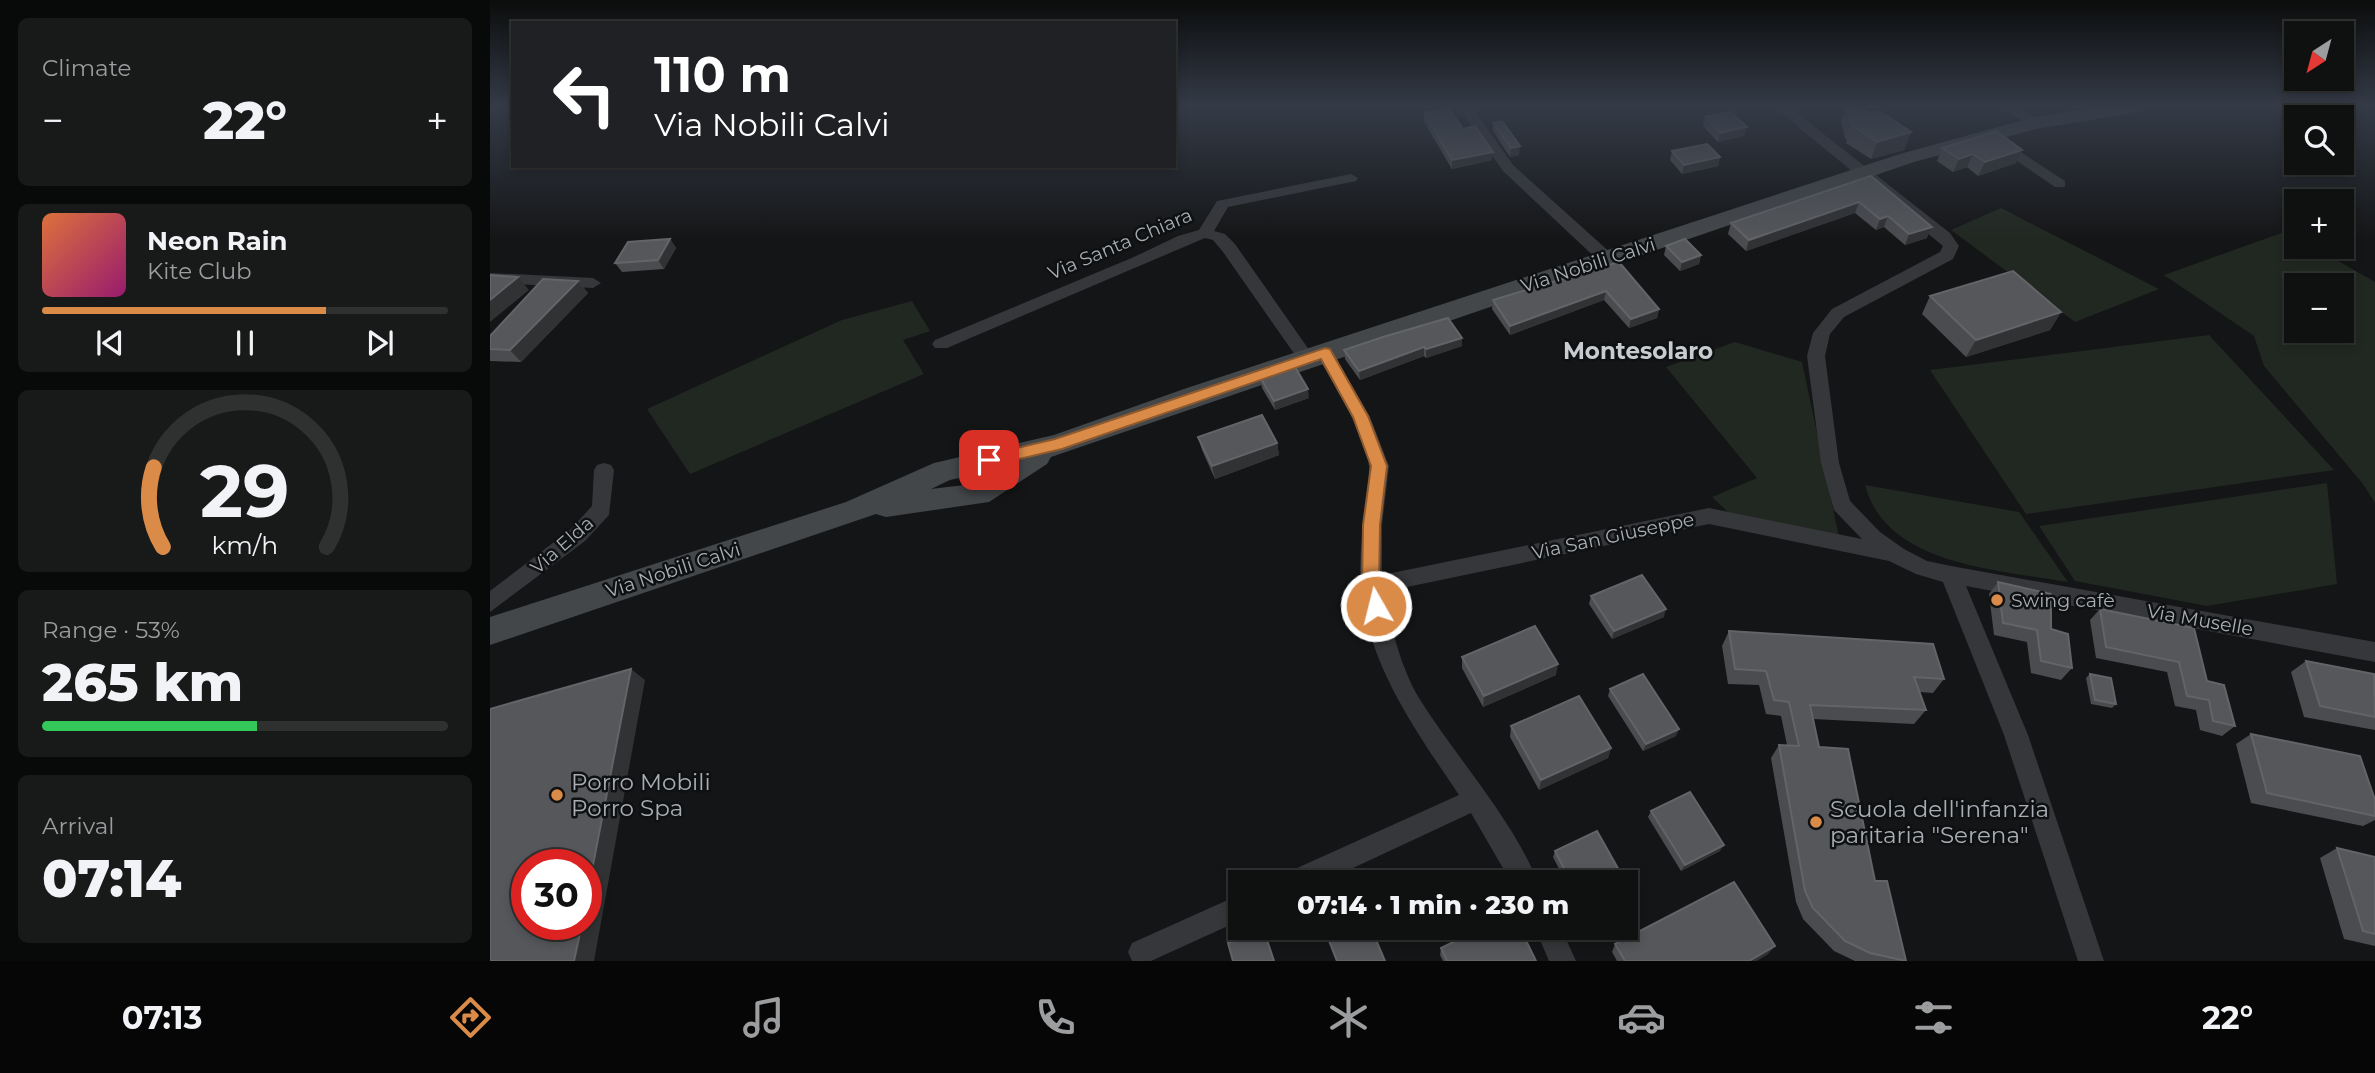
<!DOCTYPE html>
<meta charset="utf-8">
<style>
body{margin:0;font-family:Montserrat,sans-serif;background:#181919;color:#f1f3f6;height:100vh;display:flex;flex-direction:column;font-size:26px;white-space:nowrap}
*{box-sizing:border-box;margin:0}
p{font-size:23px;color:#9b9d9f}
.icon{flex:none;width:38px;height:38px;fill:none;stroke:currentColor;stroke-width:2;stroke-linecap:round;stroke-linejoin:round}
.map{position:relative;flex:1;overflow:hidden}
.details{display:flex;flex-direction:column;gap:18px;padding:18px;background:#080909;width:490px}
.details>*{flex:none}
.banner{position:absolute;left:21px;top:21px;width:665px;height:147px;border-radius:0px;box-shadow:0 4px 10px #0003,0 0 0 2px #2f3030;background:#202124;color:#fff;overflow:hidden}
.needle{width:46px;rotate:216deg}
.fabs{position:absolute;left:1794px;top:21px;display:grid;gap:14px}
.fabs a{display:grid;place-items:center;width:70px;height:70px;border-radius:0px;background:#0f1010;box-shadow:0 4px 10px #0003,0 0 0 2px #2f3030;font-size:35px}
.speed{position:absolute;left:21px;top:849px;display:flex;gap:14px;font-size:35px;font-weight:700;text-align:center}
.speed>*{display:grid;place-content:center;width:91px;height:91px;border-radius:50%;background:#0f1010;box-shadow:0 4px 10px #0003,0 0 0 2px #2f3030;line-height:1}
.speed .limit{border:10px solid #d22;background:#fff;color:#111}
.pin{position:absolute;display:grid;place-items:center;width:60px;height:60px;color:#fff;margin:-30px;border-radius:14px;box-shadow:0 4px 10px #0006}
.me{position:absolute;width:77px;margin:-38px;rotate:352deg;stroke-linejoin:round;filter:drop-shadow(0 0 5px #0008)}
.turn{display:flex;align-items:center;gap:24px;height:147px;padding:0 28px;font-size:32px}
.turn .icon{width:91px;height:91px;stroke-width:2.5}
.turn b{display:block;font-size:49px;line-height:60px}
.big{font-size:52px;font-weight:800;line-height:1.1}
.details .card{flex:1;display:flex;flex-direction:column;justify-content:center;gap:10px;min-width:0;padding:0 24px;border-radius:10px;background:#181919}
.details .dial{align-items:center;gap:0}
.dial svg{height:182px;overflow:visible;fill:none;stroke:#2f3030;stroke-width:7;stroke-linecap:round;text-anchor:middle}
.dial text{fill:#f1f3f6;stroke:none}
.song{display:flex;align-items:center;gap:21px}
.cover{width:84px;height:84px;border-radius:10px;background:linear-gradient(135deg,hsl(20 70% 55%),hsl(320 70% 35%))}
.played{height:7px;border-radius:4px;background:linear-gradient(90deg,#da8b48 70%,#2f3030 70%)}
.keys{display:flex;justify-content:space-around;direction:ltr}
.heat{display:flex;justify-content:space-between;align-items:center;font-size:38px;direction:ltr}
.charge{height:10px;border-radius:5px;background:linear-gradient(90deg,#34c759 53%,#2f3030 0)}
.trip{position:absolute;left:738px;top:870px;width:410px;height:70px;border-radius:0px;background:#0f1010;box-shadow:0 4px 10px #0003,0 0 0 2px #2f3030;font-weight:800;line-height:70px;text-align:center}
.tabs{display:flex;height:112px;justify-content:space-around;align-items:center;background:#060606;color:#9b9d9f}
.tabs .icon{width:49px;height:49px}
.tabs .selected{color:#da8b48}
.tabs b{font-size:32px;color:#f1f3f6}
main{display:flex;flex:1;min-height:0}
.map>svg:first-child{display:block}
</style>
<main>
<section class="details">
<div class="card"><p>Climate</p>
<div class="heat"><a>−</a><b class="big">22°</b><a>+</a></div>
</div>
<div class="card">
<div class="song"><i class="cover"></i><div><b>Neon Rain</b><p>Kite Club</p></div></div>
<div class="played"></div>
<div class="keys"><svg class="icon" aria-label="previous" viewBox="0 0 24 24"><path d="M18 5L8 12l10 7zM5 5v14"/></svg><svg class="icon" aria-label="pause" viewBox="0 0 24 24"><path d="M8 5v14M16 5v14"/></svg><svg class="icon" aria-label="next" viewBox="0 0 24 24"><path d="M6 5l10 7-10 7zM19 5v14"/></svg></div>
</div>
<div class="card dial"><svg viewBox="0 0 100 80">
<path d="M14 69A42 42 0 1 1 86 69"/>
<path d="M14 69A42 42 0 0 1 10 34" stroke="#da8b48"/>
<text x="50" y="56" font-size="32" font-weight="700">29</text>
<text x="50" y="72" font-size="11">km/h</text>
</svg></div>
<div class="card"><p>Range · 53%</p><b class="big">265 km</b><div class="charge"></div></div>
<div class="card"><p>Arrival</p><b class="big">07:14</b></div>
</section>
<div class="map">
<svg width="1885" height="961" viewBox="0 0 1885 961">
<rect width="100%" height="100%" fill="#141516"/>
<path fill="#212821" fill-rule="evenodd" d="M1511 208 1669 289 1585 322 1461 230Z
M1797 231 1806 236V247H1824L1885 282V503L1873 484 1774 366 1764 336 1674 275ZM1852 285V331H1806V285Z
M422 301 440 331 413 340 434 374 200 474 157 409 352 320Z
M1719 335 1844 470 1536 514 1440 370Z
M1245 342 1312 362 1349 537 1240 514 1222 497 1267 478 1176 367Z
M1837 483 1847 584 1717 606 1585 581 1549 526Z
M1375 485 1529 512 1578 582C1511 570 1396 566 1375 485Z"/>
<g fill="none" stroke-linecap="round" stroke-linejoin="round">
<path fill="#36373a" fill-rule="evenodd" d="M968 107H982L1023 165 1123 255V263H1111L1013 171Z
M1284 107H1299L1460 233 1469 246 1463 259 1354 317 1340 334 1335 356 1349 463 1360 501 1390 532 1414 549 1437 561 1461 566 1885 642V662L1476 586 1538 735 1614 961H1588L1514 735 1453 582 1426 574 1399 561 1219 524 893 592C902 628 910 666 929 698 967 759 1020 815 1048 882H1021L981 813 833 882H792L796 873 969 795C926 731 877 664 871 585 867 546 879 507 879 468 879 439 841 380 826 353L829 349H841L880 417 899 466 892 525V575L1219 508 1372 539 1344 510 1331 463 1317 356 1323 333 1342 309 1450 252 1453 246Z
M1512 107H1528L1551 123 1539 126Z
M1509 138 1575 181V187H1565L1504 145V139Z
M861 174 868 178 866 181 738 207 724 231 735 234 745 244 822 354 825 358 822 362H810L733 252 723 240 715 238 457 348H445L442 344 445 340 644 257 688 236 709 230 727 201Z
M0 273 103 278 111 283 103 288 0 283Z
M114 463 121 465 124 470 119 515 95 541 0 612V591L81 529 102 506 104 470 107 465Z
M751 894V920L661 961H642L638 952 642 943Z
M1045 928H1071L1086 961H1059Z"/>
<path fill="#44474a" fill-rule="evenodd" d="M1608 107H1653L1643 113 1546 129 1424 162 561 457 557 464 499 502 396 517 386 514 0 645V617L356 502 444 463 564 435 694 389 1410 154 1544 117ZM505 470 483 484 441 489 460 480Z"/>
</g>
<path fill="#4b4c50" d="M1356 107H1364L1421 132 1414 150 1381 159 1356 143 1357 140 1355 138 1351 121Z
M934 113 973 129 1002 160 962 169 934 122Z
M1215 117 1257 127 1254 136 1228 142 1213 126Z
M1003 123 1029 155 1020 157 1003 131Z
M1452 148 1526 163 1488 176 1477 167 1463 172 1447 161Z
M1182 151 1230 157 1228 166 1192 174 1180 160Z
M1381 176 1437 238 1415 245 1394 227 1386 230 1365 213 1256 251 1238 234 1241 223Z
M180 239 186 248 174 269 132 272 125 263Z
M1176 246 1211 255 1209 264 1190 271 1174 255Z
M1129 262 1169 309 1167 318 1139 328 1114 300 1020 335 1002 309 1003 300Z
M88 281 98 293 31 362 0 361V336Z
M1440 296 1571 312 1560 330 1476 357 1432 314Z
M893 337 972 346 936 358 934 356 870 380 855 359 854 350Z
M771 379 819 398 785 410 772 388Z
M708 437 787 443 789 455 725 479 712 450Z
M1508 582 1561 629 1582 668 1571 680 1541 673 1537 642 1504 635 1499 594Z
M1101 596 1174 617 1122 639 1099 604Z
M1610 609 1717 681 1745 726 1732 736 1710 730 1706 710 1685 706 1677 672 1606 658 1600 620Z
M1239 631 1454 679 1443 693 1430 692 1436 710 1424 724 1323 719 1329 747 1385 881 1416 961H1365L1344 951 1313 919 1306 902 1281 758 1289 745H1297L1291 716 1276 714 1269 685 1238 684 1232 646Z
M972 657 1066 675 993 707 972 668Z
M1816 661 1885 676V730L1814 717 1801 672Z
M1600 674 1626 704 1622 708 1601 704 1596 678Z
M1120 689 1186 736 1153 751 1118 696Z
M1021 726 1121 748 1118 758 1049 790 1020 737Z
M1761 734 1885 800V820L1873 826 1761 803 1746 744Z
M1161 811 1230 851 1191 871 1158 817Z
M1847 848 1885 857V946L1854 939 1830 858Z
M1065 851 1134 879 1133 882H1076L1063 857Z
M1125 944 1278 954 1266 961H1127L1122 952Z
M951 948 1046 961H953L950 955Z"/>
<path fill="#313234" d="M1257 127 1254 136 1228 142 1230 133Z
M1421 132 1414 150 1381 159 1387 142Z
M1030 146 1029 155 1020 157 1021 148Z
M1532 150 1526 163 1488 176 1495 162Z
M1003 152 1002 160 962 169V160Z
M1483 154 1477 167 1463 172 1469 159Z
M1230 157 1228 166 1192 174 1194 165Z
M1369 202 1365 213 1256 251 1259 240Z
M1398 216 1394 227 1386 230 1390 219Z
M1442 227 1437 238 1415 245 1419 234Z
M180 239 186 248 174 269 168 260Z
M1211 255 1209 264 1190 271 1192 262Z
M28 277 39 290 0 322V300Z
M88 281 98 293 31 362 20 350Z
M1116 291 1114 300 1020 335V326Z
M1169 309 1167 318 1139 328 1141 319Z
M1571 312 1560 330 1476 357 1486 340Z
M972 338V346L936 358V349Z
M934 347V356L870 380 869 371Z
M818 389 819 398 785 410 784 401Z
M787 443 789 455 725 479 722 466Z
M1176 609 1174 617 1122 639 1124 631Z
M1068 664 1066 675 993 707 994 696Z
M141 669 155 680 104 961H84L92 924H96V901Z
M1189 729 1186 736 1153 751 1156 744Z
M1121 748 1118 758 1049 790 1051 780Z
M1234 845 1230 851 1191 871 1195 865Z
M1285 946 1278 954 1266 961H1259Z"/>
<path fill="#55575a" stroke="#626468" stroke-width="2" d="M1358 107H1364L1381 113 1389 111 1421 132 1387 142 1362 125 1365 124 1361 121Z
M959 108 973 129 985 126 1003 152 962 160 934 113Z
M1241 112 1257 127 1230 133 1215 117Z
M1012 121 1030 146 1021 148 1003 123Z
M1506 131 1532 150 1495 162 1483 154 1469 159 1452 148Z
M1217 144 1230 157 1194 165 1182 151Z
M1381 176 1442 227 1419 234 1398 216 1390 219 1369 202 1259 240 1241 223Z
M180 239 168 260 125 263 138 242Z
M1195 239 1211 255 1192 262 1176 246Z
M1129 262 1169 309 1141 319 1116 291 1020 326 1003 300Z
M1523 271 1571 312 1486 340 1440 296Z
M0 275 28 277 0 300Z
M53 279 88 281 20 350 0 349V336Z
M958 318 972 338 936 349 934 347 869 371 854 350 893 337Z
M805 367 818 389 784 401 771 379Z
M772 415 787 443 722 466 708 437Z
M1152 575 1176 609 1124 631 1101 596Z
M1508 582 1561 594V629L1578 634 1582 668 1551 661 1547 630 1513 623Z
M1610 609 1704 628 1717 681 1734 685 1745 726 1723 721 1719 700 1697 696 1689 662 1616 647Z
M1045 626 1068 664 994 696 972 657Z
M1239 631 1443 644 1454 679 1424 677 1436 710 1320 705 1329 747 1358 749 1385 881H1397L1416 961 1380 953 1355 941 1323 908 1315 891 1289 745 1309 746 1299 702 1284 700 1276 671 1245 669Z
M1816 661 1884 674 1885 717 1830 706Z
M141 669 96 901V864H37V924H92L84 961H0V709Z
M1153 674 1189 729 1156 744 1120 689Z
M1600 674 1621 678 1626 704 1605 700Z
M1089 696 1121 748 1051 780 1021 726Z
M1761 734 1870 756 1885 800V816L1777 793Z
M1200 792 1234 845 1195 865 1161 811Z
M1107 831 1134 879 1128 882H1081L1065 851Z
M1847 848 1885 857V934L1873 931Z
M1244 882 1285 946 1259 961H1135L1125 944Z
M773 928 784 961H743L738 943Z
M834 928H881L895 961H847Z
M992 928H1030L1046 961H957L951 948Z"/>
<linearGradient id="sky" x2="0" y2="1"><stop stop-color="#0b0c0c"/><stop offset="0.44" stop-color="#343b47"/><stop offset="1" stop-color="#343b47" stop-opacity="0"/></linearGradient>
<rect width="1885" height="241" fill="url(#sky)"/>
<path fill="#da8b48" stroke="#8e5a2f" stroke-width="2" d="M835 348 840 349 878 416 897 466 890 525 889 586 894 606 886 613 879 611 872 586 873 525 881 466 863 417 831 359 572 449 499 466 491 460 493 456 565 439Z"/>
<g fill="#da8b48" stroke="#0f1011" stroke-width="2.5">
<circle cx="1507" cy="600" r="7"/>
<circle cx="67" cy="795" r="7"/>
<circle cx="1326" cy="822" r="7"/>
</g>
<g text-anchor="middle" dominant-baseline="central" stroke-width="5" stroke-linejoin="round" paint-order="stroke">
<g font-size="19" fill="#a8aeb4" stroke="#0f1011">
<text transform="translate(630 244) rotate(-23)">Via Santa Chiara</text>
<text transform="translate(1098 265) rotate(-18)">Via Nobili Calvi</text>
<text transform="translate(1123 536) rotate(-12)">Via San Giuseppe</text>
<text transform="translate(72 545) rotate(-41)">Via Elda</text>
<text transform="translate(183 570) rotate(-18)">Via Nobili Calvi</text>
<text transform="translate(1710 620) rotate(10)">Via Muselle</text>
</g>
<g font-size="19" fill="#a8aeb4" stroke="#0f1011" text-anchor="start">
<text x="1521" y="600">Swing cafè</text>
</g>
<g font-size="23" font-weight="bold" fill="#c8ccd1" stroke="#0f1011">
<text x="1148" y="351">Montesolaro</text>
</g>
<g font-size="23" fill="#a8aeb4" stroke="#0f1011" text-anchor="start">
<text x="81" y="782">Porro Mobili<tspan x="81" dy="26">Porro Spa</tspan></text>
<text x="1340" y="809">Scuola dell'infanzia<tspan x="1340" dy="26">paritaria "Serena"</tspan></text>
</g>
</g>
</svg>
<div class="fabs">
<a><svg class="needle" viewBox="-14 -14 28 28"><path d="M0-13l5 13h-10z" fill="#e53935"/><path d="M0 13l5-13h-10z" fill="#9b9d9f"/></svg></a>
<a><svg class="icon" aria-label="search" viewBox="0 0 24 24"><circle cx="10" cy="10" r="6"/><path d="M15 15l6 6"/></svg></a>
<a>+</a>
<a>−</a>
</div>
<div class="speed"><div class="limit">30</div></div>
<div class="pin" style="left:499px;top:460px;background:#d93025"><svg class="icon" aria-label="arrive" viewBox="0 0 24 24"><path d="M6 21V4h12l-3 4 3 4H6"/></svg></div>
<svg class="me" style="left:886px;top:606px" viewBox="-20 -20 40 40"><circle r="17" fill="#da8b48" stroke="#fff" stroke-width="3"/><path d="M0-11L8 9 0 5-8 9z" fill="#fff"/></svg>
<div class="trip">07:14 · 1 min · 230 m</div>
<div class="banner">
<div class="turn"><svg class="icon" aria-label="left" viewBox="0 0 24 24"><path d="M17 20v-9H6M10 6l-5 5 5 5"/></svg><div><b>110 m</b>Via Nobili Calvi</div></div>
</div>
</div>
</main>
<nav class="tabs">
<b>07:13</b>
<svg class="icon selected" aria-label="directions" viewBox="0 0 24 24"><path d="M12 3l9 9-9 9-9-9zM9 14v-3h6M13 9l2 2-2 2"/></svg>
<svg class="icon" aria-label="music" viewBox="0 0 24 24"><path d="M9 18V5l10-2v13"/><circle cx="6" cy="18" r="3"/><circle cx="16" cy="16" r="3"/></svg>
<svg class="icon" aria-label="phone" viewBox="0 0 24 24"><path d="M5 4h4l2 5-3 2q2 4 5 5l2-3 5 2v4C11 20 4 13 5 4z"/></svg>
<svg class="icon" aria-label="climate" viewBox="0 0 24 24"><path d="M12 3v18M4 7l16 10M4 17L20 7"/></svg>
<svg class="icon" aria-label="car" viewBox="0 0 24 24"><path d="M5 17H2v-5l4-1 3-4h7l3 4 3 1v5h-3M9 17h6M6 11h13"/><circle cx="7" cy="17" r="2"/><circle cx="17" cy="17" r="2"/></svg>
<svg class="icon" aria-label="filters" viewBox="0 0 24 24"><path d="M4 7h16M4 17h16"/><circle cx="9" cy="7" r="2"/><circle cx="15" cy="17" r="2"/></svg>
<b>22°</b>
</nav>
